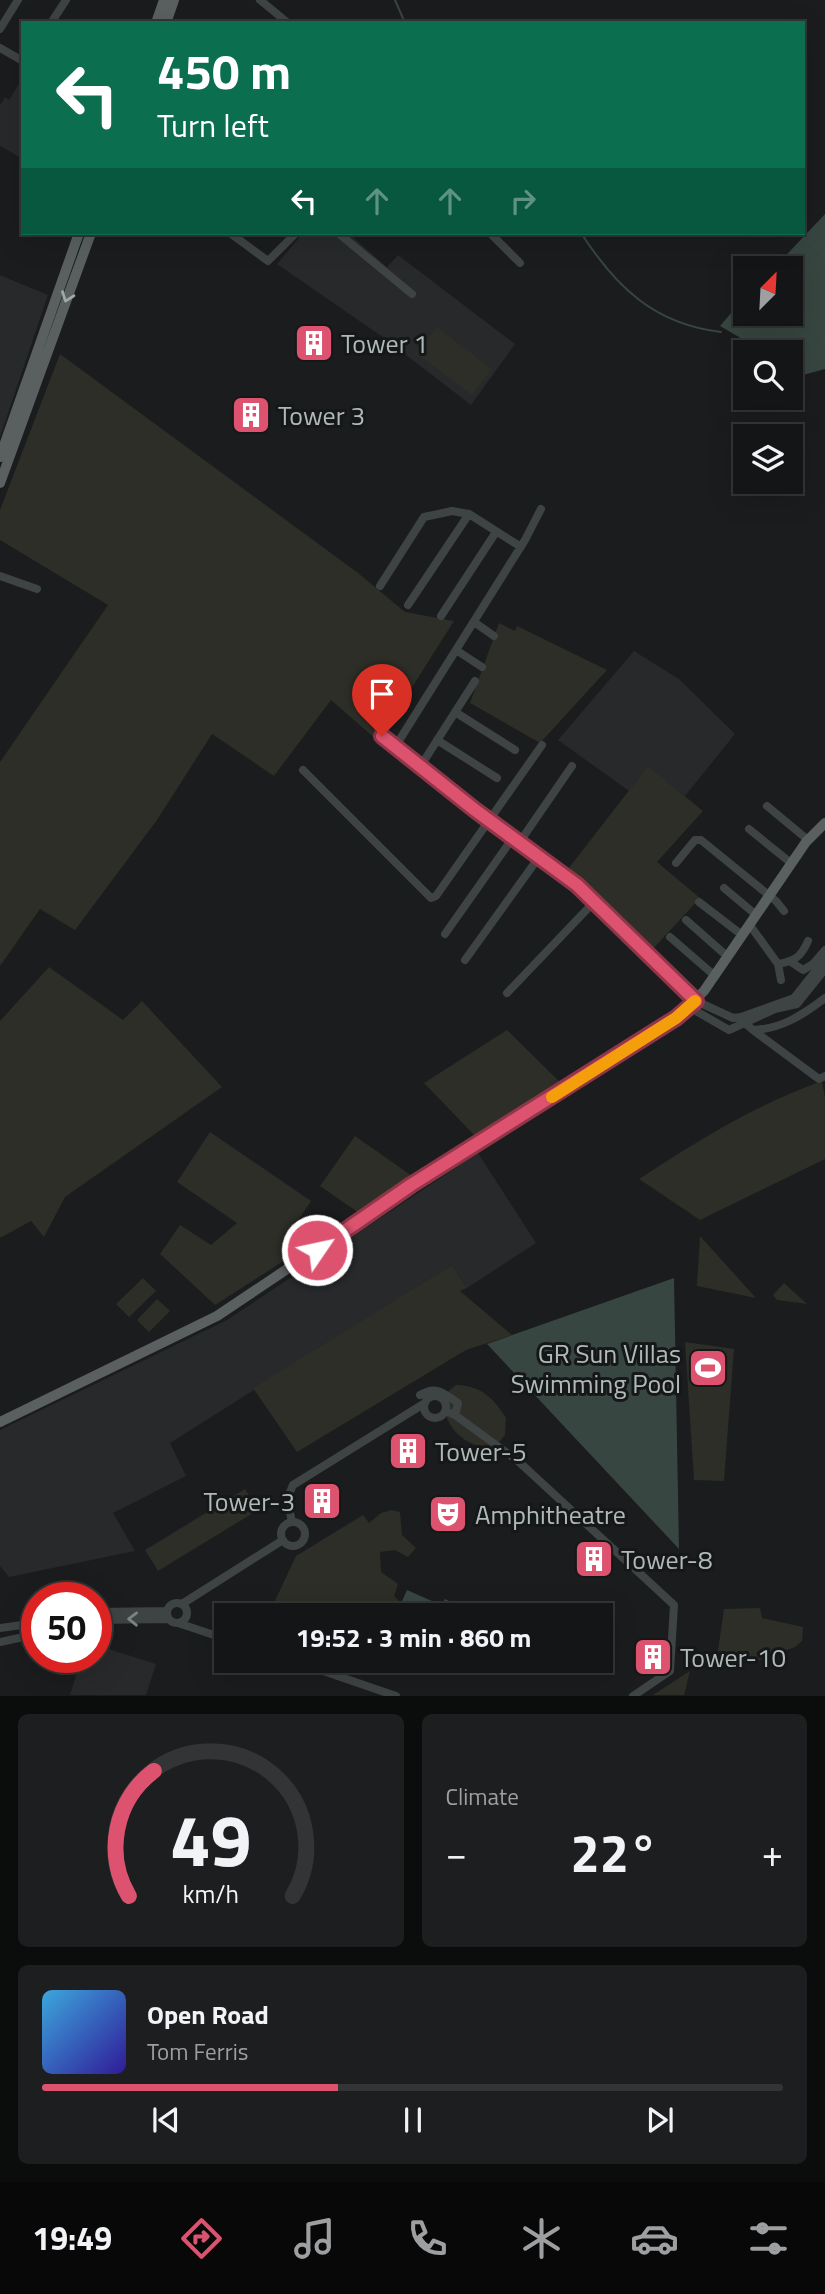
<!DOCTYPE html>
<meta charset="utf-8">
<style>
body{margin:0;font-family:"Titillium Web",sans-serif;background:#1d1e1f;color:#f1f3f6;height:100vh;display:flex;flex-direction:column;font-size:26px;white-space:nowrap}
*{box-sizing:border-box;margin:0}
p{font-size:23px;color:#9d9fa1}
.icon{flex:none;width:38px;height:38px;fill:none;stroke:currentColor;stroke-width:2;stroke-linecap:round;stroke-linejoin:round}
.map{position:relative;height:1696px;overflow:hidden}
.sheet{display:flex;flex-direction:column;gap:18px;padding:18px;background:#0b0c0c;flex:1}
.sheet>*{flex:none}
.top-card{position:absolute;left:21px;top:21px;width:784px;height:214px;border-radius:0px;box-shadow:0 7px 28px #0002,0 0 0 2px #333435;background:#0b6e4f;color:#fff;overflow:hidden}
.needle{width:46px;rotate:24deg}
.fabs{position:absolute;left:733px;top:256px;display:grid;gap:14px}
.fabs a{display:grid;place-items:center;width:70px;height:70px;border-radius:0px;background:#141516;box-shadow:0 7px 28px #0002,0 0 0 2px #333435;font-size:35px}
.speed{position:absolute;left:21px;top:1582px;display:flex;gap:14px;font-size:35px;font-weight:700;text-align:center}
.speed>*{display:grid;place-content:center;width:91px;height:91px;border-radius:50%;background:#141516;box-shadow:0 7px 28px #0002,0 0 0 2px #333435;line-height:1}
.speed .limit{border:10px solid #d22;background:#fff;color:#111}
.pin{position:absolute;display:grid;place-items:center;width:60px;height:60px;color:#fff;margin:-72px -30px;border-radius:50% 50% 50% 0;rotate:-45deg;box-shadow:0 0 7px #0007}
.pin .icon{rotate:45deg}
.me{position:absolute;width:77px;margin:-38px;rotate:56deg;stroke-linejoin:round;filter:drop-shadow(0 0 5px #0008)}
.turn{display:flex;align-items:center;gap:24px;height:147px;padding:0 21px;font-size:32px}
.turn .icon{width:91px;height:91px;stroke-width:2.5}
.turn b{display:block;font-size:49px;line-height:60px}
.lanes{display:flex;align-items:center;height:66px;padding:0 21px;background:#0003;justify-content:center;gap:35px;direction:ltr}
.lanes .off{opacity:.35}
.big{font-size:52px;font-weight:700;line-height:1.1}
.sheet .card{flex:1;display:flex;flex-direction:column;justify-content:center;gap:10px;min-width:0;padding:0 24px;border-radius:10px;background:#1d1e1f}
.sheet .dial{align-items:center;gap:0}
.dial svg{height:182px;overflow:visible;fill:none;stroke:#333435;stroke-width:7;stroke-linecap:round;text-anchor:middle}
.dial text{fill:#f1f3f6;stroke:none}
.song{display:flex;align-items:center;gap:21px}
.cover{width:84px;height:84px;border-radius:10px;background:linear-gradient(135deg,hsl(200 70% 55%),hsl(250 70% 35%))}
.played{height:7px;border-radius:4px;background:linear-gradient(90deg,#dd536f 40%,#333435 40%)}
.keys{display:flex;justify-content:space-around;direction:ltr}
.heat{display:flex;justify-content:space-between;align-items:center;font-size:38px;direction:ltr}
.sheet .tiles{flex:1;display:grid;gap:18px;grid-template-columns:1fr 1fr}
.card:last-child{grid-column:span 2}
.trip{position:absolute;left:214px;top:1603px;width:399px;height:70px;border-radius:0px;background:#141516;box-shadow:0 7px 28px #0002,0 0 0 2px #333435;font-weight:700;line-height:70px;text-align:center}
.dock{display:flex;height:112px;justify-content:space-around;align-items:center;background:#080809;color:#9d9fa1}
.dock .icon{width:49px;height:49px}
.dock .on{color:#dd536f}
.dock b{font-size:32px;color:#f1f3f6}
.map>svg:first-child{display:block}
</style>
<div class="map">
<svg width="825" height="1696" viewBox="0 0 825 1696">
<rect width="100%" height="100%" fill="#1b1c1d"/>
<path fill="#27292a" d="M19 84 23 86V159L0 146V105L5 97 9 100Z
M303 233H348L387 267 398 255 515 344 471 405 384 338 277 264Z
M0 275 48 295 0 437Z
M634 651 679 679 735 734 685 796 648 767 629 791 558 740Z
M478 1153 536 1243 467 1288 452 1265 170 1443 186 1476 113 1513 135 1551 9 1577 0 1566V1430L227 1320Z
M96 1645 156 1664 146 1695H70L82 1657H96Z"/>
<path fill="#2d2e27" d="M437 327 492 369 472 395 416 353Z
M60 354 358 573 405 612 454 621 378 741 331 700 274 776 212 734 157 820 75 930 40 909 0 966V762L108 605 0 540V510Z
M499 623 515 631 517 626 607 670 540 743 470 703Z
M648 766 703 811 657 862 700 898 651 951 568 869Z
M49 967 123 1020 142 1001 222 1087 65 1197 44 1237 31 1221 0 1238V1021Z
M507 1030 561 1083 477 1138 424 1083Z
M822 1081 825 1098V1159L700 1220 639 1179C701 1139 751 1107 822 1081Z
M210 1132 311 1201 299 1219 318 1239 215 1305 160 1254 180 1225 211 1245 237 1223 177 1182Z
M355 1136 415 1178 359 1213 320 1186Z
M700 1236 756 1298 697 1286Z
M452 1265 467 1288 460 1291 512 1335 466 1350 297 1452 253 1388Z
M143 1278 156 1291 129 1317 116 1304Z
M784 1283 807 1304 777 1300 773 1295Z
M157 1299 170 1311 149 1332 137 1320Z
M685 1342 734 1349 724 1481 694 1480Z
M456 1385C481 1386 493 1397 506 1418L505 1435 493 1449C463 1446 444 1427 442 1397Z
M245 1489 258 1510 158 1571 145 1550Z
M391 1510 400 1512 402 1535 416 1548 408 1557 395 1550 380 1552 381 1572 398 1584 394 1596 404 1606 406 1615H359L331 1607 311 1615H256L274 1603 296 1556 363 1515 369 1523 381 1513Z
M760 1608 762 1618 803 1627 802 1641 795 1647 748 1664 718 1651 724 1609Z
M690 1671 684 1695H653Z"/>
<path fill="#374640" d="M825 214V369L803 375 791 372V352H765L720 326 745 297 746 313H791V268H774Z
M674 1278 679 1549 487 1344Z
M407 1590 441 1605 445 1599 457 1605 456 1615H414L399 1608Z"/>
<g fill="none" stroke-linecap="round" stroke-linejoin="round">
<path stroke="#374640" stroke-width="2" d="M395 0 405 23
M581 233C616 287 654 324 721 332"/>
<path stroke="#3e4343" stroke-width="8" d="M260 0 288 23
M51 23 66 0
M0 29 18 0
M0 48 23 61
M230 233 268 261 296 233
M338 233 412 294
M490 233 520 263
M0 576 37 589
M380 586 424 517 452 511 469 514 521 547
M408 605 469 514
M441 616 496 532
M474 622 494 636
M456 650 482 667
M455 712 515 750
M382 735 475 810 577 885 696 1001 733 1018 741 1017 794 998 825 959
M437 740 497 778
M395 747 525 540 541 509
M420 767 475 681
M303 770 431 898 436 896 542 745
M767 806 808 840
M749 829 791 863
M519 843 572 766
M676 863 695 840H701L776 901 784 911
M724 888 755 914
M699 902 742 935
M686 920 728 957
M749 924 778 964 781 980
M445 934 512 839
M670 937 715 976
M465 960 539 857
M791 962 803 970 813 964 825 950
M778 964C795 961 801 957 808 941
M507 993 594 902
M689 1007 729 1030 775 1009 797 1004 825 969
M740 1019 753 1030C781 1029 803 1015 825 998
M753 1030 819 1079 825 1076
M420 1395C437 1385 443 1393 458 1403L455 1415
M424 1407a11 11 0 1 1 22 0a11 11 0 1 1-22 0Z
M446 1411 455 1415 518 1461 674 1605 670 1671 633 1696
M292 1522 287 1499 293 1485 425 1403
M281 1534a12 12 0 1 1 24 0a12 12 0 1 1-24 0Z
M167 1613a10 10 0 1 1 20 0a10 10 0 1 1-20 0Z
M182 1604 283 1540
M96 1612 167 1611
M96 1620 169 1619
M178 1623 226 1639
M0 1628 37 1623
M0 1642 37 1634
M294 1661 396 1696"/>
<path stroke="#59605f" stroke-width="10" d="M156 23 164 0
M166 23 174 0
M0 457 79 233
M0 483 91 233
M0 1422 217 1316 411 1186 676 1018 704 991 806 842 825 823"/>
</g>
<defs><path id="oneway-chevron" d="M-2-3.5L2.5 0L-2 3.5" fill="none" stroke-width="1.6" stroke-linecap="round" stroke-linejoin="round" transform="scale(1.75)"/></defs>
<use stroke="#9ea8a6" href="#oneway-chevron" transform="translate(67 297) rotate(110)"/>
<use stroke="#7c8483" href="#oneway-chevron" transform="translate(133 1619) rotate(-179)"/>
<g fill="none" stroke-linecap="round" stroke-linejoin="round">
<g stroke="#903648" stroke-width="18">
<path id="route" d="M317 1250 411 1185 676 1018 696 1001 577 885 475 810 382 736"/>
</g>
<use href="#route" stroke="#dd536f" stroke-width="12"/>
<path stroke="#f59e0b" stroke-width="12" d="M552 1097 676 1018 695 1001"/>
</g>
<defs>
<g id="building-square" transform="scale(2.0125)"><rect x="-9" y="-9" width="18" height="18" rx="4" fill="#dd536f" stroke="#161718"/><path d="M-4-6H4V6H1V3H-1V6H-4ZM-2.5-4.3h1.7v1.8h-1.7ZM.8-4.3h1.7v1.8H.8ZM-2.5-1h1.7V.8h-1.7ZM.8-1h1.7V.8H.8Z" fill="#fff"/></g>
<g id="stadium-square" transform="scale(2.0125)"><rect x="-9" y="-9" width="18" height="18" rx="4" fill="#dd536f" stroke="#161718"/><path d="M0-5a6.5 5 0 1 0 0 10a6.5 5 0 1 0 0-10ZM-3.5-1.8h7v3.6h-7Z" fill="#fff"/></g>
<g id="theatre-square" transform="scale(2.0125)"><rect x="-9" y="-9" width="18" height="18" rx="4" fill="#dd536f" stroke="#161718"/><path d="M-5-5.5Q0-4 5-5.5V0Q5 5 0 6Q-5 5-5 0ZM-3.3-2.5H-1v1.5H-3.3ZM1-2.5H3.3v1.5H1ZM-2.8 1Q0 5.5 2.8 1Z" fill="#fff"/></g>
</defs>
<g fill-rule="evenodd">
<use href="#building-square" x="314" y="343"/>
<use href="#building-square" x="251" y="415"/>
<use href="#stadium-square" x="708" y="1368"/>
<use href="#building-square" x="408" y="1451"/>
<use href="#building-square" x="322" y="1501"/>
<use href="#theatre-square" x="448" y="1514"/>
<use href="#building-square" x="594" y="1559"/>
<use href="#building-square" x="653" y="1657"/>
</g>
<g text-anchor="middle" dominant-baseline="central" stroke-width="6" stroke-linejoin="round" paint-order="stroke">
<g font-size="26" fill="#afbab8" stroke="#161718" text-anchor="start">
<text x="341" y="343">Tower 1</text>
<text x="278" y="415">Tower 3</text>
<text x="681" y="1353" text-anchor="end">GR Sun Villas<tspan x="681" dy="30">Swimming Pool</tspan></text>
<text x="435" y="1451">Tower-5</text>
<text x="295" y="1501" text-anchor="end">Tower-3</text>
<text x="475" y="1514">Amphitheatre</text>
<text x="621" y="1559">Tower-8</text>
<text x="680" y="1657">Tower-10</text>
</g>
</g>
</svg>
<div class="fabs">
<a><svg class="needle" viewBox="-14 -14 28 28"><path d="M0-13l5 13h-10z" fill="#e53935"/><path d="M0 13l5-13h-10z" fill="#9d9fa1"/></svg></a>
<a><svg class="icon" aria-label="search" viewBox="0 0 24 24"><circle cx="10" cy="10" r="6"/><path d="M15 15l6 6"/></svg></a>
<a><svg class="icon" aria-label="layers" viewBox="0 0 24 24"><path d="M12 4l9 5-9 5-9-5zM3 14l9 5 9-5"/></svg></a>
</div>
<div class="speed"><div class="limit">50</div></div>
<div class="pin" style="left:382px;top:736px;background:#d93025"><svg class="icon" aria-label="arrive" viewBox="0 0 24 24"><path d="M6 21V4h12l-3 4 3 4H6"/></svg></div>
<svg class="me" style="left:317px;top:1250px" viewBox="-20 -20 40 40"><circle r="17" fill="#dd536f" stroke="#fff" stroke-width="3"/><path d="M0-11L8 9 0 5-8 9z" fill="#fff"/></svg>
<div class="trip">19:52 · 3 min · 860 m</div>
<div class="top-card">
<div class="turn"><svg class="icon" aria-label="left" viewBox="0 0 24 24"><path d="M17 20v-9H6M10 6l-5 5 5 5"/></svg><div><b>450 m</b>Turn left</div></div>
<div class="lanes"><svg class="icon" aria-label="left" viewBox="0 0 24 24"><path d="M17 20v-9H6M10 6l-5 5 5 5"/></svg><svg class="icon off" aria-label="ahead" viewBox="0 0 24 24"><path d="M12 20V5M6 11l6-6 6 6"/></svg><svg class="icon off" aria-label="ahead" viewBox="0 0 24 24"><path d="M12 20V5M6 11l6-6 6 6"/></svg><svg class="icon off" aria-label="right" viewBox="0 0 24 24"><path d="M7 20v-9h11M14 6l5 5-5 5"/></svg></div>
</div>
</div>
<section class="sheet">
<div class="tiles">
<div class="card dial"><svg viewBox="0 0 100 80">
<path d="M14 69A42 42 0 1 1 86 69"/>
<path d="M14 69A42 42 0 0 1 25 14" stroke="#dd536f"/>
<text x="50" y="56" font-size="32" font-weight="700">49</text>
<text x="50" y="72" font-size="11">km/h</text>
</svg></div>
<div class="card"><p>Climate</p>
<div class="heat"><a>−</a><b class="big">22°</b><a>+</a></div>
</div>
<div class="card">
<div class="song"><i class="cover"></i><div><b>Open Road</b><p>Tom Ferris</p></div></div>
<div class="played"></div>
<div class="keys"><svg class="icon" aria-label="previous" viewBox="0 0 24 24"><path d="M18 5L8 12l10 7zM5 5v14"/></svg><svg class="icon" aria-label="pause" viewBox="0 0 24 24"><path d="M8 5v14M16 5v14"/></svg><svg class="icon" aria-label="next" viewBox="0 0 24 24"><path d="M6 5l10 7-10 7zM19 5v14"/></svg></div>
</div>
</div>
</section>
<nav class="dock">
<b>19:49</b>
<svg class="icon on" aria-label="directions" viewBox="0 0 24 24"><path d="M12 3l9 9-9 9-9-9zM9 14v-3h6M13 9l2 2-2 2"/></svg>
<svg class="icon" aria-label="music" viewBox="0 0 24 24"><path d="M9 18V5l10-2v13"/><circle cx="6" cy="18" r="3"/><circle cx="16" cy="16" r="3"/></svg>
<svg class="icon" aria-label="phone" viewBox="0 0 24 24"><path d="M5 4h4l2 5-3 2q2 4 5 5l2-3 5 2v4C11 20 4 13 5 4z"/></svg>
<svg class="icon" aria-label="climate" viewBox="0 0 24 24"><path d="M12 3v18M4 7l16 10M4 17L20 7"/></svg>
<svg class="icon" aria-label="car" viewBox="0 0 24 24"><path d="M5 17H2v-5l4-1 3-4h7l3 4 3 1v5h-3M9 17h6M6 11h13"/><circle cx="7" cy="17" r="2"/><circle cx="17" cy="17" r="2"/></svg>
<svg class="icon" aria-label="filters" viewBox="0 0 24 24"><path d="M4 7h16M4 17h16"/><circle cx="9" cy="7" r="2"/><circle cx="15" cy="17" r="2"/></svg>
</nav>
